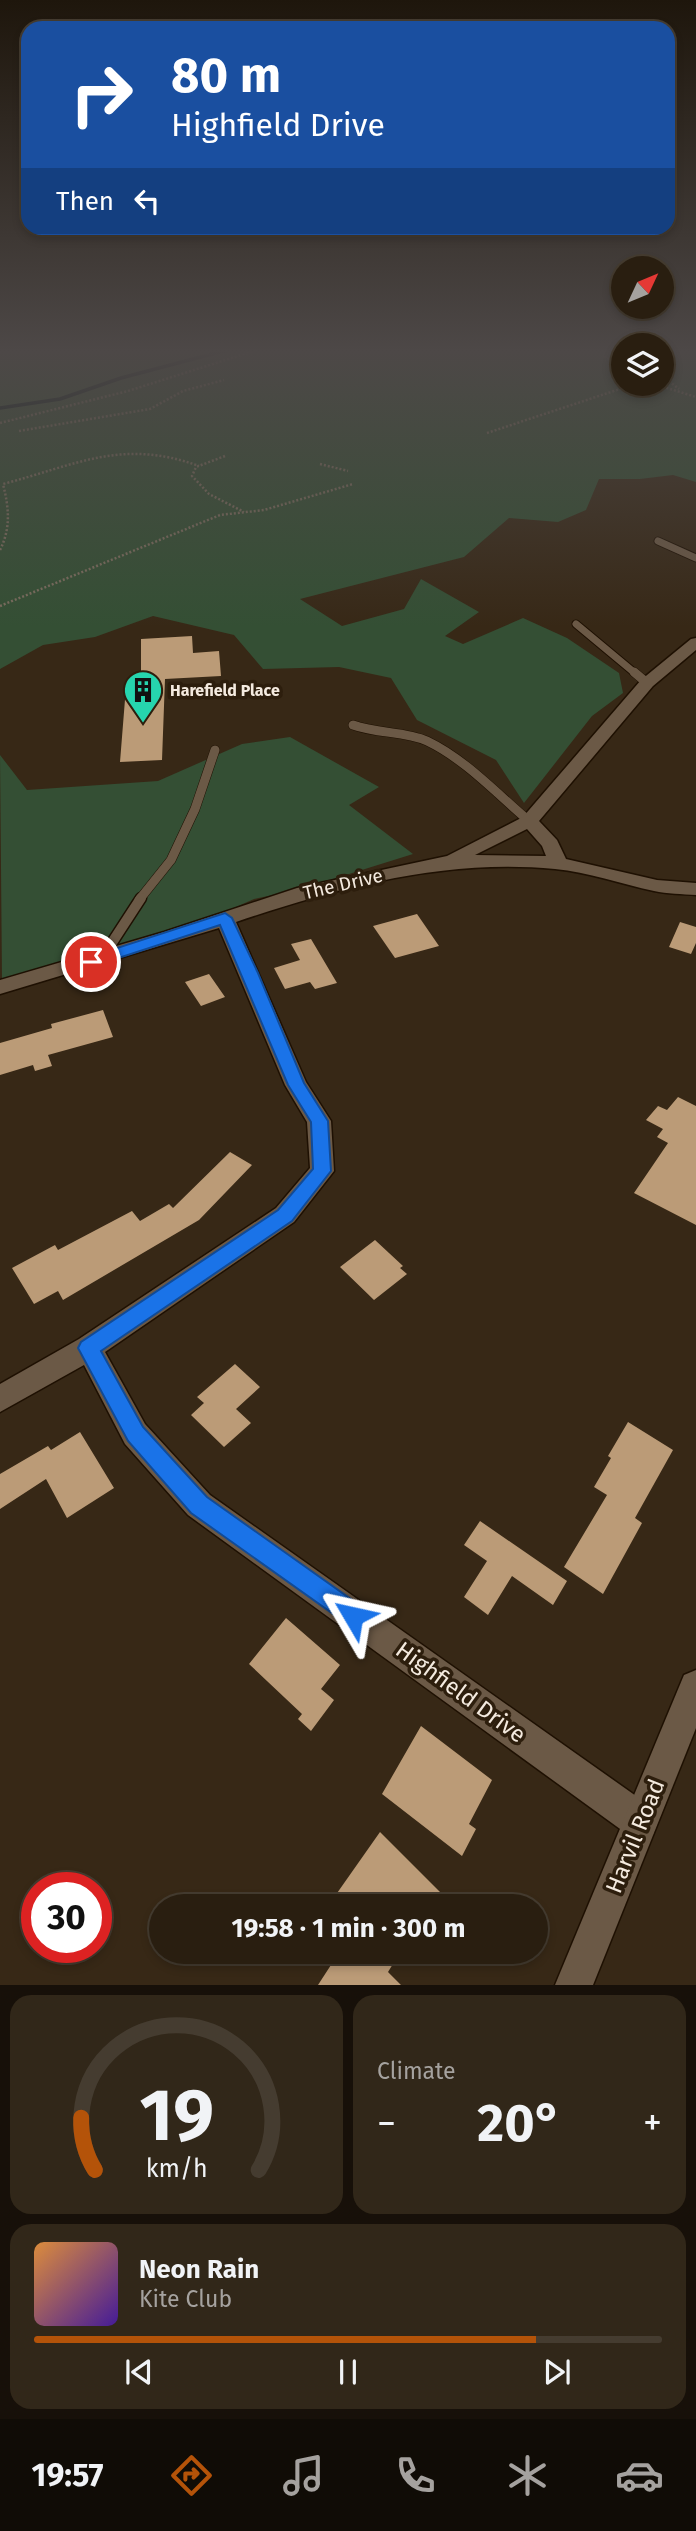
<!DOCTYPE html>
<meta charset="utf-8">
<style>
body{margin:0;font-family:"Fira Sans",sans-serif;background:#312719;color:#f1f3f6;height:100vh;display:flex;flex-direction:column;font-size:26px;white-space:nowrap}
*{box-sizing:border-box;margin:0}
p{font-size:23px;color:#a5a29f}
.icon{flex:none;width:38px;height:38px;fill:none;stroke:currentColor;stroke-width:2;stroke-linecap:round;stroke-linejoin:round}
.map{position:relative;height:1985px;overflow:hidden}
.side{display:flex;flex-direction:column;gap:10px;padding:10px;background:#171009;flex:1}
.side>*{flex:none}
.banner{position:absolute;left:21px;top:21px;width:654px;height:214px;border-radius:21px;box-shadow:0 4px 10px #0003,0 0 0 2px #453c30;background:#1a4fa0;color:#fff;overflow:hidden}
.needle{width:46px;rotate:46deg}
.buttons{position:absolute;left:611px;top:256px;display:grid;gap:14px}
.buttons a{display:grid;place-items:center;width:63px;height:63px;border-radius:50%;background:#291e10;box-shadow:0 4px 10px #0003,0 0 0 2px #453c30;font-size:35px}
.speed{position:absolute;left:21px;top:1872px;display:flex;gap:14px;font-size:35px;font-weight:700;text-align:center}
.speed>*{display:grid;place-content:center;width:91px;height:91px;border-radius:50%;background:#291e10;box-shadow:0 4px 10px #0003,0 0 0 2px #453c30;line-height:1}
.speed .limit{border:10px solid #d22;background:#fff;color:#111}
.pin{position:absolute;display:grid;place-items:center;width:60px;height:60px;color:#fff;margin:-30px;border:4px solid #fff;border-radius:50%;box-shadow:0 2px 7px #0007}
.me{position:absolute;width:77px;margin:-38px;rotate:306deg;stroke-linejoin:round;filter:drop-shadow(0 0 5px #0008)}
.turn{display:flex;align-items:center;gap:24px;height:147px;padding:0 35px;font-size:32px}
.turn .icon{width:91px;height:91px;stroke-width:2.5}
.turn b{display:block;font-size:49px;line-height:60px}
.then{display:flex;align-items:center;height:66px;padding:0 35px;background:#0003;gap:14px;font-size:26px}
.big{font-size:52px;font-weight:700;line-height:1.1}
.side .widget{flex:1;display:flex;flex-direction:column;justify-content:center;gap:10px;min-width:0;padding:0 24px;border-radius:21px;background:#312719}
.side .dial{align-items:center;gap:0}
.dial svg{height:182px;overflow:visible;fill:none;stroke:#453c30;stroke-width:7;stroke-linecap:round;text-anchor:middle}
.dial text{fill:#f1f3f6;stroke:none}
.song{display:flex;align-items:center;gap:21px}
.cover{width:84px;height:84px;border-radius:10px;background:linear-gradient(135deg,hsl(30 70% 55%),hsl(260 70% 35%))}
.played{height:7px;border-radius:4px;background:linear-gradient(90deg,#b45309 80%,#453c30 80%)}
.keys{display:flex;justify-content:space-around;direction:ltr}
.heat{display:flex;justify-content:space-between;align-items:center;font-size:38px;direction:ltr}
.side .tiles{flex:1;display:grid;gap:10px;grid-template-columns:1fr 1fr}
.widget:last-child{grid-column:span 2}
.trip{position:absolute;left:149px;top:1894px;width:399px;height:70px;border-radius:35px;background:#291e10;box-shadow:0 4px 10px #0003,0 0 0 2px #453c30;font-weight:700;line-height:70px;text-align:center}
.menu{display:flex;height:112px;justify-content:space-around;align-items:center;background:#100c06;color:#a5a29f}
.menu .icon{width:49px;height:49px}
.menu .current{color:#b45309}
.menu b{font-size:32px;color:#f1f3f6}
.map>svg:first-child{display:block}
</style>
<div class="map">
<svg width="696" height="1985" viewBox="0 0 696 1985">
<rect width="100%" height="100%" fill="#372816"/>
<path fill="#344f34" d="M0 349H623V383H662V349H696V482L673 475 640 479H599L586 510 558 522 509 518 464 557 300 599 342 626 404 609 421 579 479 612 445 636 463 644 523 618 567 638 619 673 623 693 592 716 524 803 496 760 417 720 391 678 339 667 263 669 234 635 153 616 95 637 43 645 0 669Z
M290 737 379 787 349 805 413 854 301 889 254 899 220 914 65 963 2 980 0 755 27 790 158 781 242 744Z"/>
<g fill="none" stroke-linecap="round" stroke-linejoin="round">
<path stroke="#041518" stroke-width="3.5" d="M0 408 60 399 121 378 231 349"/>
</g>
<path fill="#bb9b77" d="M192 636 193 653 219 651 221 676 165 679 162 760 120 762 126 687H141V639Z
M417 914 439 946 395 958 373 926Z
M680 922 696 927V943L691 954 669 947Z
M311 939 337 983 315 989 310 982 285 989 274 968 300 960 291 944Z
M209 974 225 997 201 1006 185 982Z
M103 1010 113 1037 48 1055 52 1066 35 1071 33 1065 0 1075V1043L52 1028 51 1024Z
M678 1097 696 1106V1225L634 1193 668 1143 657 1137 663 1129 646 1120 658 1106 667 1110Z
M230 1152 252 1165 199 1220 63 1300 58 1291 34 1304 12 1268 55 1245 58 1250 132 1211 140 1221 169 1204 173 1208Z
M375 1240 403 1266 400 1268 407 1274 374 1300 340 1267Z
M235 1364 260 1387 236 1409 251 1423 224 1447 191 1415 204 1403 197 1397Z
M628 1422 673 1450 635 1518 642 1523 603 1594 564 1567 607 1495 594 1487 611 1458 608 1456Z
M80 1432 114 1488 67 1518 46 1479 0 1509V1474L48 1446 51 1450Z
M480 1521 567 1581 553 1605 512 1576 488 1615 464 1597 487 1561 464 1545Z
M286 1618 340 1665 321 1689 334 1700 311 1731 298 1719 302 1714 249 1664Z
M421 1726 492 1780 469 1824 476 1829 462 1856 382 1794Z
M380 1832 440 1892 432 1906H345L335 1896Z
M340 1951H401L388 1972 401 1985H318Z"/>
<g fill="none" stroke-linecap="round" stroke-linejoin="round">
<g stroke="#1e1002" stroke-width="9">
<path id="service-far2" d="M658 541 696 558
M576 624 636 674"/>
</g>
<g stroke="#1e1002" stroke-width="10">
<path id="service-far1" d="M634 672 647 683
M353 725C378 734 405 731 427 741 465 759 497 794 529 821
M139 900 171 860 195 809 215 750"/>
</g>
<g stroke="#1e1002" stroke-width="13">
<path id="service" d="M102 958 141 898"/>
</g>
<g stroke="#1e1002" stroke-width="3">
<path id="minor" d="M696 638V650L653 686 539 821 557 840 566 859 657 880 696 883V895C682 894 667 894 654 891 621 884 588 872 555 869 446 858 339 887 236 922L306 1082 331 1121 334 1171 294 1222 105 1352 145 1424 210 1495 653 1808 658 1821 653 1834 640 1839 627 1834 188 1515 125 1444 84 1365 0 1412V1384L79 1339 276 1208 310 1168 307 1122 285 1085 219 928 0 994V980L164 932 297 888 447 856 523 817 641 680 691 639ZM527 829 542 846 546 856 475 855Z"/>
</g>
<g stroke="#1e1002" stroke-width="3">
<path id="tertiary" d="M696 1670V1728L593 1985H555L684 1675Z"/>
</g>
<path stroke="#7a6d5e" stroke-width="2.5" stroke-dasharray="2 2" stroke-linecap="butt" d="M604 356 623 367
M666 373 663 376 679 389
M651 383 696 397
M0 423 128 391 260 349
M19 431 150 409 183 391 224 380
M487 433 629 386 647 383
M225 456 196 467 192 476 209 494 244 512
M320 464 348 471
M0 550C11 528 9 508 3 484 76 465 122 438 199 466
M0 606 220 515 264 510 353 484"/>
<use href="#service-far2" stroke="#6b5946" stroke-width="7"/>
<use href="#service-far1" stroke="#6b5946" stroke-width="9"/>
<use href="#service" stroke="#6b5946" stroke-width="10"/>
<use href="#minor" fill="#6b5946" fill-rule="evenodd"/>
<use href="#tertiary" fill="#6b5946" fill-rule="evenodd"/>
</g>
<linearGradient id="sky" x2="0" y2="1"><stop stop-color="#1e160c"/><stop offset="0.56" stop-color="#4d4847"/><stop offset="1" stop-color="#4d4847" stop-opacity="0"/></linearGradient>
<rect width="696" height="627" fill="url(#sky)"/>
<path fill="#1a73e8" stroke="#114b97" stroke-width="2" d="M225 913 232 918 258 973 304 1083 328 1121 331 1171 292 1221 101 1351 143 1427 207 1497 362 1607 365 1616 362 1624 353 1628 191 1513 128 1441 78 1348 81 1342 278 1210 313 1169 311 1122 288 1085 220 925 91 967 83 962 86 958Z"/>
<defs>
<g id="building-pin" transform="scale(2.0125)"><path d="M0 17L-7.5 6A9.5 9.5 0 1 1 7.5 6Z" fill="#26d5ae" stroke="#2d1e0d"/><path d="M-4-6H4V6H1V3H-1V6H-4ZM-2.5-4.3h1.7v1.8h-1.7ZM.8-4.3h1.7v1.8H.8ZM-2.5-1h1.7V.8h-1.7ZM.8-1h1.7V.8H.8Z" fill="#111"/></g>
</defs>
<g fill-rule="evenodd">
<use href="#building-pin" x="143" y="690"/>
</g>
<g text-anchor="middle" dominant-baseline="central" stroke-width="7" stroke-linejoin="round" paint-order="stroke">
<g font-size="16" font-weight="bold" fill="#f4eadf" stroke="#2d1e0d" text-anchor="start">
<text x="170" y="690">Harefield Place</text>
</g>
<g font-size="19" fill="#f4eadf" stroke="#2d1e0d">
<text transform="translate(343 884) rotate(-13)">The Drive</text>
</g>
<g font-size="23" fill="#f4eadf" stroke="#2d1e0d">
<text transform="translate(461 1692) rotate(36)">Highfield Drive</text>
<text transform="translate(635 1836) rotate(-68)">Harvil Road</text>
</g>
</g>
</svg>
<div class="buttons">
<a><svg class="needle" viewBox="-14 -14 28 28"><path d="M0-13l5 13h-10z" fill="#e53935"/><path d="M0 13l5-13h-10z" fill="#a5a29f"/></svg></a>
<a><svg class="icon" aria-label="layers" viewBox="0 0 24 24"><path d="M12 4l9 5-9 5-9-5zM3 14l9 5 9-5"/></svg></a>
</div>
<div class="speed"><div class="limit">30</div></div>
<div class="pin" style="left:91px;top:962px;background:#d93025"><svg class="icon" aria-label="arrive" viewBox="0 0 24 24"><path d="M6 21V4h12l-3 4 3 4H6"/></svg></div>
<svg class="me" style="left:353px;top:1616px" viewBox="-20 -20 40 40"><path d="M0-17L14 15 0 8-14 15z" fill="#1a73e8" stroke="#fff" stroke-width="4"/></svg>
<div class="trip">19:58 · 1 min · 300 m</div>
<div class="banner">
<div class="turn"><svg class="icon" aria-label="right" viewBox="0 0 24 24"><path d="M7 20v-9h11M14 6l5 5-5 5"/></svg><div><b>80 m</b>Highfield Drive</div></div>
<div class="then">Then<svg class="icon" aria-label="left" viewBox="0 0 24 24"><path d="M17 20v-9H6M10 6l-5 5 5 5"/></svg></div>
</div>
</div>
<section class="side">
<div class="tiles">
<div class="widget dial"><svg viewBox="0 0 100 80">
<path d="M14 69A42 42 0 1 1 86 69"/>
<path d="M14 69A42 42 0 0 1 8 46" stroke="#b45309"/>
<text x="50" y="56" font-size="32" font-weight="700">19</text>
<text x="50" y="72" font-size="11">km/h</text>
</svg></div>
<div class="widget"><p>Climate</p>
<div class="heat"><a>−</a><b class="big">20°</b><a>+</a></div>
</div>
<div class="widget">
<div class="song"><i class="cover"></i><div><b>Neon Rain</b><p>Kite Club</p></div></div>
<div class="played"></div>
<div class="keys"><svg class="icon" aria-label="previous" viewBox="0 0 24 24"><path d="M18 5L8 12l10 7zM5 5v14"/></svg><svg class="icon" aria-label="pause" viewBox="0 0 24 24"><path d="M8 5v14M16 5v14"/></svg><svg class="icon" aria-label="next" viewBox="0 0 24 24"><path d="M6 5l10 7-10 7zM19 5v14"/></svg></div>
</div>
</div>
</section>
<nav class="menu">
<b>19:57</b>
<svg class="icon current" aria-label="directions" viewBox="0 0 24 24"><path d="M12 3l9 9-9 9-9-9zM9 14v-3h6M13 9l2 2-2 2"/></svg>
<svg class="icon" aria-label="music" viewBox="0 0 24 24"><path d="M9 18V5l10-2v13"/><circle cx="6" cy="18" r="3"/><circle cx="16" cy="16" r="3"/></svg>
<svg class="icon" aria-label="phone" viewBox="0 0 24 24"><path d="M5 4h4l2 5-3 2q2 4 5 5l2-3 5 2v4C11 20 4 13 5 4z"/></svg>
<svg class="icon" aria-label="climate" viewBox="0 0 24 24"><path d="M12 3v18M4 7l16 10M4 17L20 7"/></svg>
<svg class="icon" aria-label="car" viewBox="0 0 24 24"><path d="M5 17H2v-5l4-1 3-4h7l3 4 3 1v5h-3M9 17h6M6 11h13"/><circle cx="7" cy="17" r="2"/><circle cx="17" cy="17" r="2"/></svg>
</nav>
